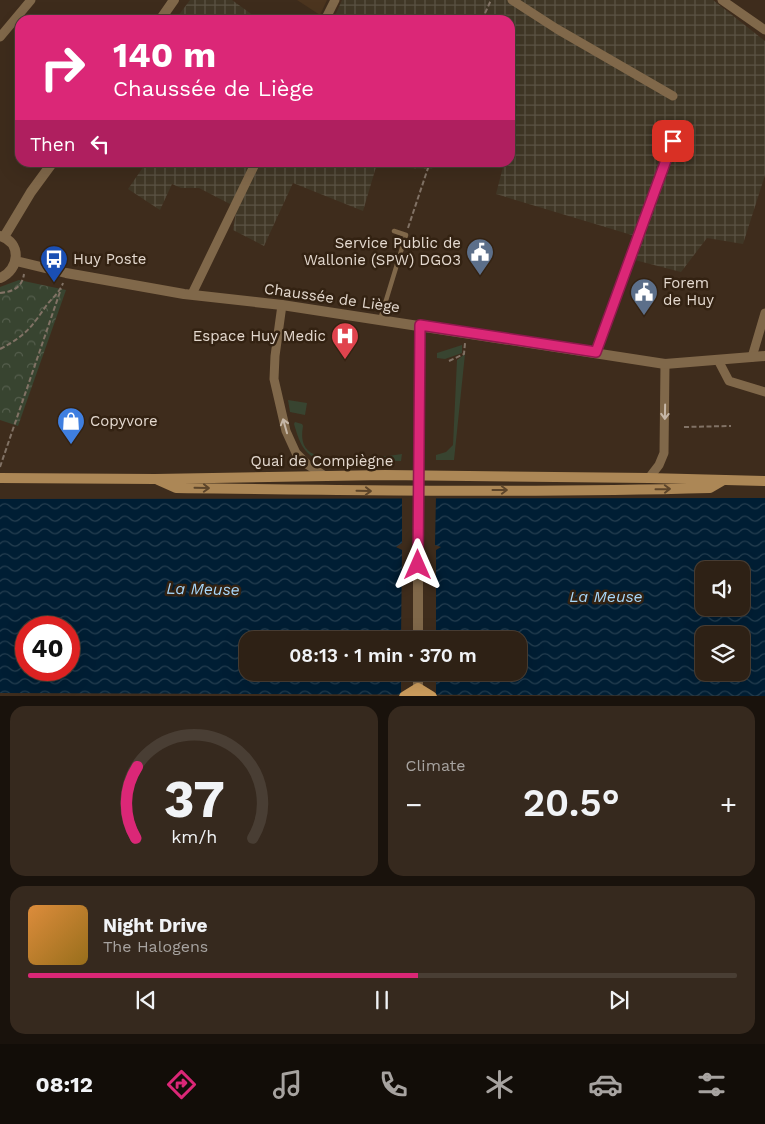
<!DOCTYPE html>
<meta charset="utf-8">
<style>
body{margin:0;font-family:"Work Sans",sans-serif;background:#36291e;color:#f1f3f6;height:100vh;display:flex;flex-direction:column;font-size:19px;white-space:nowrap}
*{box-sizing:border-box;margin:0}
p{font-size:16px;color:#a7a3a0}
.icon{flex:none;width:28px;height:28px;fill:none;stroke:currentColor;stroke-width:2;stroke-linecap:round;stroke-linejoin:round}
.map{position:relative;height:696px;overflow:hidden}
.panel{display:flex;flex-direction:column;gap:10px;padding:10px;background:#19120c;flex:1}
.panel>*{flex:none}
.guide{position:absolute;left:15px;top:15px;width:500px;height:152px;border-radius:15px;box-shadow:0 5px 20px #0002,0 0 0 1px #493e34;background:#db2777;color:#fff;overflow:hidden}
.fabs{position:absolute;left:695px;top:561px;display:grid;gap:10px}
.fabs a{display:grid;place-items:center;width:55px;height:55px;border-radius:10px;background:#2e2115;box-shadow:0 5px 20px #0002,0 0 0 1px #493e34;font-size:25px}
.speed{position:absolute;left:15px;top:616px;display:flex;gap:10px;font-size:25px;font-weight:700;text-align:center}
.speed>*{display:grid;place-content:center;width:65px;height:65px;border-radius:50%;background:#2e2115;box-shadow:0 5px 20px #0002,0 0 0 1px #493e34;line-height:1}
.speed .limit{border:8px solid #d22;background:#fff;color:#111}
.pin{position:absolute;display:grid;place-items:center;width:42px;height:42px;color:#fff;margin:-21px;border-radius:10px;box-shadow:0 2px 8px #0006}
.me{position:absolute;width:55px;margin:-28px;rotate:0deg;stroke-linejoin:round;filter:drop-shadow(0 0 4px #0008)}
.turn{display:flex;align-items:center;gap:18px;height:105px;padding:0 15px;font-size:22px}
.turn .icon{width:65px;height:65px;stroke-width:2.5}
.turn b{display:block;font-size:35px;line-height:42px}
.then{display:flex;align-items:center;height:48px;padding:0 15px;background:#0003;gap:10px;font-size:19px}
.big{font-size:38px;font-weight:600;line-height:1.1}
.panel .widget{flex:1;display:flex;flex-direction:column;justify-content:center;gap:8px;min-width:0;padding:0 18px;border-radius:15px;background:#36291e}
.panel .dial{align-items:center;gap:0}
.dial svg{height:130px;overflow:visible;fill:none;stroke:#493e34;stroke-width:7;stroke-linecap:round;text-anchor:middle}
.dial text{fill:#f1f3f6;stroke:none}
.song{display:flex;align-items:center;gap:15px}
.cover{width:60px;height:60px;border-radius:8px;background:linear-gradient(135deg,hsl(30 70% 55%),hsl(40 70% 35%))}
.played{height:5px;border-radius:2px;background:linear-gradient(90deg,#db2777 55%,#493e34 55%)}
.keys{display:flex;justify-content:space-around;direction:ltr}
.heat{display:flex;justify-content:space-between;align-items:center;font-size:28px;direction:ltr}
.panel .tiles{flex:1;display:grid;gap:10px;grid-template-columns:1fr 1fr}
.widget:last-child{grid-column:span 2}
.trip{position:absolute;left:239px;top:631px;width:288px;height:50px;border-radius:15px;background:#2e2115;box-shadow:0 5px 20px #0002,0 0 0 1px #493e34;font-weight:600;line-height:50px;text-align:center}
.tab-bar{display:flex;height:80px;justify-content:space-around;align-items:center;background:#120d08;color:#a7a3a0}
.tab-bar .icon{width:35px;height:35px}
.tab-bar .current{color:#db2777}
.tab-bar b{font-size:22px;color:#f1f3f6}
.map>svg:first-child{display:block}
</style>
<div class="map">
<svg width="765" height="697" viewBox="0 0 765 697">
<defs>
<pattern id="industrial-grid" width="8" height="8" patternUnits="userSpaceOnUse" patternTransform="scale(1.25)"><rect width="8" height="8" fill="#403726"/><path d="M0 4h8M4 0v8" fill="none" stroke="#5b5344"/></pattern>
<pattern id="park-crowns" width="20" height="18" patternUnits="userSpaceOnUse" patternTransform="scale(1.25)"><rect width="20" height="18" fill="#384430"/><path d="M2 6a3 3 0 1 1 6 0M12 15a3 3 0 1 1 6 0" fill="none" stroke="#555e4d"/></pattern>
<pattern id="water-waves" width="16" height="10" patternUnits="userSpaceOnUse" patternTransform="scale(1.25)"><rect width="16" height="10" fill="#001e34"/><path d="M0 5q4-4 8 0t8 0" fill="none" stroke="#253e50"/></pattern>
</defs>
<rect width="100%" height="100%" fill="#3e2c1c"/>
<path fill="#4c351f" d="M297 0H327L320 15Z"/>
<path fill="url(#industrial-grid)" d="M190 0H232L254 16 251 20H175Z
M342 0H713L765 41V175L743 244 707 238 681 272 627 258 635 236 496 194 504 163 510 162V137L517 106 510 102V20H333Z
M146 163H434L432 169 376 167 363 211 293 183 264 246 233 230 237 206 233 203 230 204 199 188H181L172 184 160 210 128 189Z"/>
<path fill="#384430" d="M462 345V353L445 359 437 358V353Z
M465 354 454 460H436V455L446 452 453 445 457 360Z
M288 400 307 403 305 415 290 412Z
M295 422 302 424 303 426C297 459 323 457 347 458 366 458 383 457 402 454L401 461 319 460C302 453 299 440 294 424Z"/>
<path fill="url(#park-crowns)" d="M19 280 66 290 18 426 0 420V287Z"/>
<path fill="url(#water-waves)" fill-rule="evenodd" d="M765 498V696L0 693V499ZM704 570H741V608H704ZM26 628H69V670H26ZM704 635H741V672H704ZM248 640H518V672H248Z"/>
<path fill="#3e2c1c" d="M402 497H436L435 545 441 547 436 550V640H401L402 550 396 547 402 543Z
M401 673H436V697L401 696Z"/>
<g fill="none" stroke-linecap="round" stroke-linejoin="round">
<path stroke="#817265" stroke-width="2" stroke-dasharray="5 2.5" stroke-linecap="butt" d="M482 20 491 0
M408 228 430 162
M0 293C12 292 22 288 24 274
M0 349C25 336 31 328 46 306 52 298 60 292 63 283
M449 361 464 354 465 343
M684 427 731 426
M0 467 61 289"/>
<path stroke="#80684a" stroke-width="4.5" d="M380 320 406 235 394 231
M596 352 673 141"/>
<path stroke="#80684a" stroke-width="9" d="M512 0 557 29 673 96
M722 0 765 30
M325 20 335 0
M0 37 31 0
M192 294 256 162
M282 305 275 356 274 379 286 431 296 453 308 465 325 476
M752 357 765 313
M718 360 729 381 765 392
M649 478 659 465 664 453 665 364"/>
<path stroke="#80684a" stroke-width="10" d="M160 20 174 0
M0 236C22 242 20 270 0 278
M4 237 31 192 53 162
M16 261 66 273 184 294 282 305 665 364 765 356
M419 436 420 325
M418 640V491
M418 696V672"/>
<path stroke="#ac8756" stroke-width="10" d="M0 478 155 479 385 475 649 478 765 481
M158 480 176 488C354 490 532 493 710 488L722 481"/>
<path stroke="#ce9e5e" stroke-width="12" d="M405 697 418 689 431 697"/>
<path stroke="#80684a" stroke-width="10" d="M418 491 419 436"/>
</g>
<defs><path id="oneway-shaft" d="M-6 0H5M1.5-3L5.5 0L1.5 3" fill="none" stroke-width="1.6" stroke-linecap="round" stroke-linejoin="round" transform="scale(1.25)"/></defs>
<g stroke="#c6b7a7">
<use href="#oneway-shaft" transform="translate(665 412) rotate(91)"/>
<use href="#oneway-shaft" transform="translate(285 426) rotate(-106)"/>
</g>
<g stroke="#5d452a">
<use href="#oneway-shaft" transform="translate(202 488) rotate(1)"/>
<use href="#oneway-shaft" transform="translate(663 489) rotate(-1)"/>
<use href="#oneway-shaft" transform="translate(500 490)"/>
<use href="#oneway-shaft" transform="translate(364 491) rotate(1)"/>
</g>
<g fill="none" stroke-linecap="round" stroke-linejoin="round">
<g stroke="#8e194d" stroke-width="12">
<path id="route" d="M418 565 420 325 596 352 673 141"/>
</g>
<use href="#route" stroke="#db2777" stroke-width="9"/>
</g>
<defs>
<g id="civic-pin" transform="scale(1.4375)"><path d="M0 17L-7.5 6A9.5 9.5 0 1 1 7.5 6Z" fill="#5c6f8a" stroke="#332212"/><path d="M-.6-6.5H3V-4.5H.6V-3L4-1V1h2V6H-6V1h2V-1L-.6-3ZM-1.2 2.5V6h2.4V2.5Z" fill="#fff"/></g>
<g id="bus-pin" transform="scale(1.4375)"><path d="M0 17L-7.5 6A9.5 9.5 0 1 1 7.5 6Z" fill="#1a4fb4" stroke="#332212"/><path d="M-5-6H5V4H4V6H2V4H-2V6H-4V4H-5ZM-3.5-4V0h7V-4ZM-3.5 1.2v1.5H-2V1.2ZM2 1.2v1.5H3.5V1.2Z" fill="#fff"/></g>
<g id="hospital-pin" transform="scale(1.4375)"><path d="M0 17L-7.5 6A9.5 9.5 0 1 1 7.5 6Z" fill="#e0444e" stroke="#332212"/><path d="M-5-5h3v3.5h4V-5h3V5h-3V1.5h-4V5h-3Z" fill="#fff"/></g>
<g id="shop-pin" transform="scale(1.4375)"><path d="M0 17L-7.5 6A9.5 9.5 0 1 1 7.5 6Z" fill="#3f7fe0" stroke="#332212"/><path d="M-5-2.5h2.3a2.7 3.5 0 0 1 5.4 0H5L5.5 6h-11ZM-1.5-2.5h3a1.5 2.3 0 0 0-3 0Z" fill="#fff"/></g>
</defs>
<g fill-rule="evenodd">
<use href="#civic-pin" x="480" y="252"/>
<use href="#bus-pin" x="54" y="259"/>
<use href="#civic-pin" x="644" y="292"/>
<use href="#hospital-pin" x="345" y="336"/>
<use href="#shop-pin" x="71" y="421"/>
</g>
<g text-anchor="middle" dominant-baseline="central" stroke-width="5" stroke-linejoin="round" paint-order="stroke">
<g font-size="15" fill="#e4d9cf" stroke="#332212" text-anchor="start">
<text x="461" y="243" text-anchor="end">Service Public de<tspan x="461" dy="17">Wallonie (SPW) DGO3</tspan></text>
<text x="73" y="259">Huy Poste</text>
<text x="663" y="283">Forem<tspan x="663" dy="17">de Huy</tspan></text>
<text x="326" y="336" text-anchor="end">Espace Huy Medic</text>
<text x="90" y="421">Copyvore</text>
</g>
<g font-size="15" fill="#e4d9cf" stroke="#332212">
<text transform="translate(332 298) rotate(8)">Chaussée de Liège</text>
<text x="322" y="461">Quai de Compiègne</text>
</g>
<g font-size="16" font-style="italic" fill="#a7d7fa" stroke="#332212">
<text transform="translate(203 589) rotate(1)">La Meuse</text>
<text x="606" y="596">La Meuse</text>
</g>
</g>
</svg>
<div class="fabs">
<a><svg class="icon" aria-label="sound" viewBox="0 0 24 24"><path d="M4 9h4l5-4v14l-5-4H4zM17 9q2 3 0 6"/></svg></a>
<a><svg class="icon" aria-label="layers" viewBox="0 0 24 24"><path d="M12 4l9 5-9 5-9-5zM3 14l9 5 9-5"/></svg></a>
</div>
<div class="speed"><div class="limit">40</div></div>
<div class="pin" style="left:673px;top:141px;background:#d93025"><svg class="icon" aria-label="arrive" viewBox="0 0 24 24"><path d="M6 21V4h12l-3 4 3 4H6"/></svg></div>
<svg class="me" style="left:418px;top:565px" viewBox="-20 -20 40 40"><path d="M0-17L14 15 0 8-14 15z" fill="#db2777" stroke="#fff" stroke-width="4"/></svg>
<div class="trip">08:13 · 1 min · 370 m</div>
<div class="guide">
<div class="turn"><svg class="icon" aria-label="right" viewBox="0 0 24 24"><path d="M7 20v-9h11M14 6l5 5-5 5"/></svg><div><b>140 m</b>Chaussée de Liège</div></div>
<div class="then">Then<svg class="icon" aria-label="left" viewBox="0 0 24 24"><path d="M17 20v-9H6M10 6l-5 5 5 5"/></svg></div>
</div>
</div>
<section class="panel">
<div class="tiles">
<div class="widget dial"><svg viewBox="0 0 100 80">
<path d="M14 69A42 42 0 1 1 86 69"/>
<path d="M14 69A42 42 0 0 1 15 25" stroke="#db2777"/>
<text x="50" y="56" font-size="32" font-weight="700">37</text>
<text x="50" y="72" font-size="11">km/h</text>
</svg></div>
<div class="widget"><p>Climate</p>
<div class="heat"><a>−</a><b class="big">20.5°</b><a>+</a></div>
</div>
<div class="widget">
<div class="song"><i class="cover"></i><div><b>Night Drive</b><p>The Halogens</p></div></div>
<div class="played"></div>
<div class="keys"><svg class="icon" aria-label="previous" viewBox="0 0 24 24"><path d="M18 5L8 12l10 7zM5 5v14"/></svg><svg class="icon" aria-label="pause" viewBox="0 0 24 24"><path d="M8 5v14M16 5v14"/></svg><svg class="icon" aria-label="next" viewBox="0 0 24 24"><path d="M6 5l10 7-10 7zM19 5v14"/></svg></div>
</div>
</div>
</section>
<nav class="tab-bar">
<b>08:12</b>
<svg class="icon current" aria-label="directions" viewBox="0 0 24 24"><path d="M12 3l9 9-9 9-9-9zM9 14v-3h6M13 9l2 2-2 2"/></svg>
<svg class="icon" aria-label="music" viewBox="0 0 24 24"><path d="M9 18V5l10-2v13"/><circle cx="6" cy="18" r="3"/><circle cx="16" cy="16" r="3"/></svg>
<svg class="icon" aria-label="phone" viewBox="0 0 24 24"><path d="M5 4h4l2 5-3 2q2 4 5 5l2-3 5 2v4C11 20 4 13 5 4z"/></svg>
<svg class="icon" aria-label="climate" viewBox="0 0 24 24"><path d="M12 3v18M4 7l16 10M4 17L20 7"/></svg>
<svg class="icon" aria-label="car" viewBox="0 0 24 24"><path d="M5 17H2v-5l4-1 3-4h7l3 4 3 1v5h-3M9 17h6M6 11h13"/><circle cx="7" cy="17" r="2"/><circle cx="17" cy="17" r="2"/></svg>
<svg class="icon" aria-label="filters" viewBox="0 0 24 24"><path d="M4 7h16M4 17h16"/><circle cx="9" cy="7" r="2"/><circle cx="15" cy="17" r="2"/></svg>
</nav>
